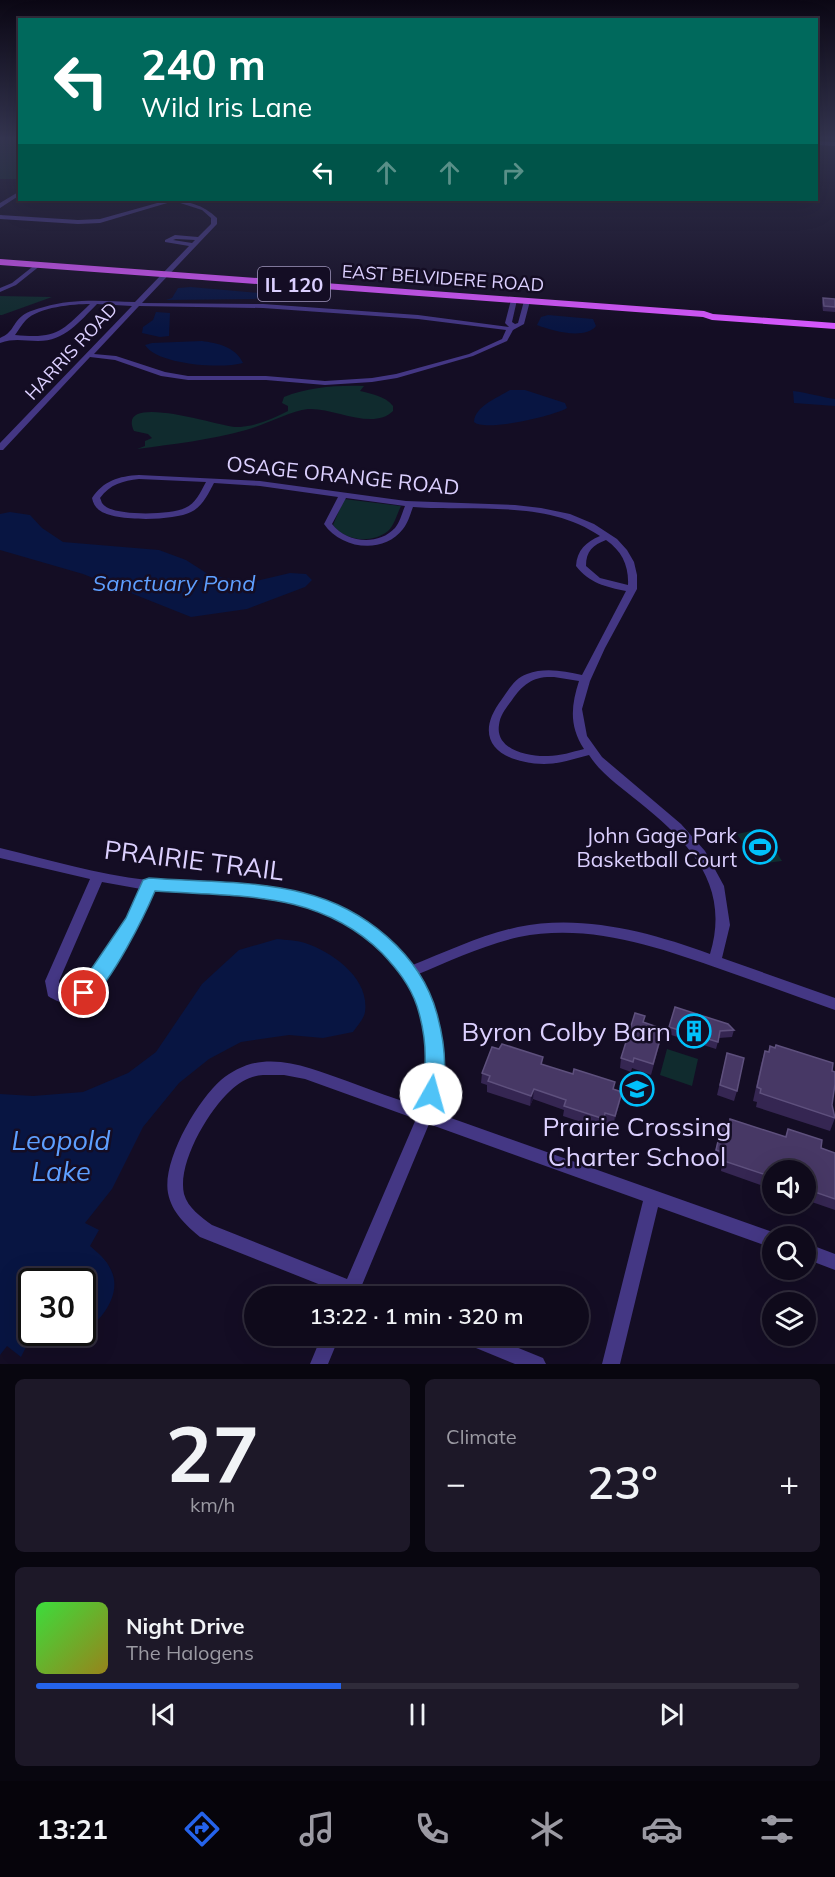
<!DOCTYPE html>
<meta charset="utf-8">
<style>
body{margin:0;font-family:Mulish,sans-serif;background:#1d1828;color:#f1f3f6;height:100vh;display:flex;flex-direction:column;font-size:22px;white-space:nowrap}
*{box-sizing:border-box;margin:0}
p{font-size:20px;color:#9b9aa3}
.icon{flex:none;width:33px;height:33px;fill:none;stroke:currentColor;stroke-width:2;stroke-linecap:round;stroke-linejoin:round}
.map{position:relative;height:1364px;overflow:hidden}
.details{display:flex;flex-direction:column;gap:15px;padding:15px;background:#08060f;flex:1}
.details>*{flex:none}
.top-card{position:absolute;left:18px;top:18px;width:800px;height:183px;border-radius:0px;box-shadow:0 6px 24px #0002,0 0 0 2px #2f2b3a;background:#00695c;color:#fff;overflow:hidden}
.fabs{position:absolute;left:762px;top:1160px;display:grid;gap:12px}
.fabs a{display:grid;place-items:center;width:54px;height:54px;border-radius:50%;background:#0f0a1b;box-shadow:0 6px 24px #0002,0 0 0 2px #2f2b3a;font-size:30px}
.speed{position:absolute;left:18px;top:1268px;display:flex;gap:12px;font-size:30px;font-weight:700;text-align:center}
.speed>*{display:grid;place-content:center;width:78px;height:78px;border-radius:50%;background:#0f0a1b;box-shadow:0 6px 24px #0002,0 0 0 2px #2f2b3a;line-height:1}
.speed .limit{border:3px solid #111;border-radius:9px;background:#fff;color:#111}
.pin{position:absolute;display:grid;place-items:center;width:51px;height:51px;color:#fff;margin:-26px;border:3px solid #fff;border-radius:50%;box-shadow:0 2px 6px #0007}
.me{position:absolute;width:66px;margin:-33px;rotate:7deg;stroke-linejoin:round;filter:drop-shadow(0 0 4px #0008)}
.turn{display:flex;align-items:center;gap:21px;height:126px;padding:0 24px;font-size:27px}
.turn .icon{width:78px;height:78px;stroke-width:2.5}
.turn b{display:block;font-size:42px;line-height:51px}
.lanes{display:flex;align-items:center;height:57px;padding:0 24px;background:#0003;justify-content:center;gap:30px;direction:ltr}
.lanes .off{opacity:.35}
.big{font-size:45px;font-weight:600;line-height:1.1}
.details .card{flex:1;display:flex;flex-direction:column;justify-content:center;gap:9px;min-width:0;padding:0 21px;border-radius:9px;background:#1d1828}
.details .dial{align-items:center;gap:0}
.dial b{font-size:78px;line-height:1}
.song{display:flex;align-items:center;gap:18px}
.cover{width:72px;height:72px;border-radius:9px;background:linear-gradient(135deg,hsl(120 70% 55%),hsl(50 70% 35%))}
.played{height:6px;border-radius:3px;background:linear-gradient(90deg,#2563eb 40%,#2f2b3a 40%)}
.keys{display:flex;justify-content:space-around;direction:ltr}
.heat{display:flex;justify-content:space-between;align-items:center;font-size:33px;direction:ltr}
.details .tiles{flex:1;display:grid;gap:15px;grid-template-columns:1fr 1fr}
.card:last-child{grid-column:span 2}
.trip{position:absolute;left:244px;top:1286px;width:345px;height:60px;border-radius:30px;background:#0f0a1b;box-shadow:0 6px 24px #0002,0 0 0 2px #2f2b3a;font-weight:600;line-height:60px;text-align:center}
.tab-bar{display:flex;height:96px;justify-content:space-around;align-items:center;background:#06040b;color:#9b9aa3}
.tab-bar .icon{width:42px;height:42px}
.tab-bar .selected{color:#2563eb}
.tab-bar b{font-size:27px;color:#f1f3f6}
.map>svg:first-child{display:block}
</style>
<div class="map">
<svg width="835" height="1364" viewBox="0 0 835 1364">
<rect width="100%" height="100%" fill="#140d24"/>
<path fill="#102b2e" d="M0 138H19V179H0Z
M0 296 52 297 2 315H0Z
M364 386 360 391C372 394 385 396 393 406V411C373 431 333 407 308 409 290 411 265 425 246 430 210 440 174 444 137 449L145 446V441L152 438 148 434 134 431C115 391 221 427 235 427 255 427 272 419 288 411V406L282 403 284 397C308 387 338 385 364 386Z
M344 499 401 506C397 514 394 526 388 531 372 544 344 541 333 525Z
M761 829 782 861 757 864 737 834Z
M667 1049 698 1059 692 1086 660 1075Z"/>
<path fill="#081542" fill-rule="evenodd" d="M191 287 259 293 263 297 254 299 166 300 172 298 178 288Z
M156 312 170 313 169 336 160 337 142 333 143 327 153 320Z
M548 315 593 319 596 326C585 340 552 331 537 325L541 317Z
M202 341C217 343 236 347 243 363 222 369 157 365 145 345L152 343Z
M510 390H525L565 403 567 408C554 416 485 432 474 422 475 406 497 398 510 390Z
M793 391C809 393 821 397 835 399V406L794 403Z
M10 512 30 515 42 528 63 542 159 550 186 560 211 576 252 582 290 573 306 574 312 580 305 587 247 609 191 617 83 574 0 550V514Z
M277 939C286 940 296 940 305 943 332 952 370 978 365 1012 364 1019 357 1026 353 1032L323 1038 289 1035 241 1042 209 1059 179 1083 143 1127 112 1189 85 1223 99 1230 90 1246C98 1253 106 1259 111 1270 124 1296 97 1328 73 1337 60 1342 45 1339 31 1337L21 1357 7 1346 0 1355V1094L33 1096 83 1092 128 1073 156 1052 202 984 239 950ZM32 1281H82V1332H32Z"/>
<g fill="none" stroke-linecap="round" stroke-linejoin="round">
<path fill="#443784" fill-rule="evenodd" d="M20 191V195L0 208V203Z
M168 200C186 200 204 205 217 218V224L142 303 263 304 418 315 509 327 505 323 511 300 514 298 517 300 512 322 515 324 518 323 524 301 527 299 530 301 524 324 513 330 507 341 473 356 397 378 372 382 325 385 266 380H188L161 376 115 360 90 357 3 450H0V443L132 306 97 304C79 322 65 341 38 341 23 341 15 338 0 343V338C14 332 12 324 22 316 28 311 37 309 44 307 74 298 104 301 135 302L189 246 165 242V240L175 235 198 237 211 224V218L202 210 174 201 100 223 78 224 0 219V215L78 220 100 219ZM176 239 195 240 192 243 173 240ZM90 304C61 332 57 339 15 335 18 331 22 324 26 320 39 307 73 304 90 304ZM139 306 263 308 418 319 506 330 502 339 469 354 396 374 372 378 325 381 266 376H188L165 372 116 356 94 354Z
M36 264 41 265 16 285 0 292V288L12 283Z
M139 475 260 481 406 501 515 505 541 508 570 514 594 524 617 539 627 550 634 562 637 575V589L605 648 590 681 582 709 587 736 602 757 681 824 705 851 724 886 730 925 722 958 835 998V1010C798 997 761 983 723 970 657 947 590 923 519 937 483 945 450 961 416 975 441 1020 450 1062 434 1112L778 1234 779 1236H772V1248L658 1207 620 1364H602L643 1201 429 1124 362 1285 375 1290 378 1296H339L341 1293 200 1237C186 1225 172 1213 168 1193 162 1161 197 1101 221 1080 232 1071 247 1063 262 1062 292 1059 320 1072 347 1081 371 1090 396 1099 420 1107 447 1015 393 932 304 904 256 889 202 894 153 890 140 920 114 979 88 998 75 1007 60 1004 48 996L45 981 90 879 0 858V848C49 860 97 874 147 880 233 890 327 875 393 944 399 951 405 959 410 966 446 952 481 935 518 927 583 914 649 932 710 954 731 885 689 842 639 802 622 788 601 774 589 755 574 759 559 764 544 764 501 763 470 741 502 699 509 689 515 678 527 674 545 667 564 671 582 675L626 591C606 587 589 583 576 566 577 550 586 542 600 536 546 499 475 512 413 507 410 515 408 523 403 529 383 555 341 549 324 524L338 497 260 486 214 483C208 494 203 506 191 512 174 521 114 522 99 510 95 507 93 503 92 498 103 481 119 476 139 475ZM139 479 206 482C200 493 196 503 185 508 171 515 117 516 105 506 101 503 102 502 100 498 110 484 123 481 139 479ZM346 498 405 506C402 513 400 522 395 528 378 546 347 543 332 524ZM606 540C622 551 629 566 628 585L600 578 586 566C586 551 593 545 606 540ZM554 677 579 681C571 706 569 726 584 749 572 752 560 756 548 756 529 757 495 750 499 725 500 715 506 708 512 700 523 684 533 676 554 677ZM102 882 141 889C129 915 101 976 77 991 71 994 65 992 60 989L59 981ZM263 1075H284L305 1079 416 1119 347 1279 212 1225C201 1217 188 1208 184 1194 177 1164 208 1111 230 1091 240 1082 250 1076 263 1075Z
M806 1243 835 1254V1270L806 1259Z
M322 1335H340L328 1364H310Z
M456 1335H487L543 1358 546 1364H515L459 1341Z"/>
<path fill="#443784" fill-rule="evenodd" d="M816 141 835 142V146L816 145Z"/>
<path fill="#d757ff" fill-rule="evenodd" d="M0 259 704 311 713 314 835 323V329L712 320 703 317 0 265Z"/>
</g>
<path fill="#352652" d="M823 298 835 299V312L823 311 822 303Z
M644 1023 661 1039 651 1075 632 1068 631 1072 620 1068 621 1058Z
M669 1027 734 1030 732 1037 719 1038 716 1049 668 1034Z
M770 1046 832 1071V1105L835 1118 830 1131 756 1107 757 1102 753 1101 761 1064 765 1051 768 1052Z
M499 1049 543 1057 542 1064 614 1090 620 1102 613 1126 604 1123 602 1129 563 1116 564 1110 533 1099 530 1106 487 1092V1085L481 1083 482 1073Z
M727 1053 737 1091 734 1101 717 1095Z
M730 1119 785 1137 788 1129 821 1148 835 1153V1210L806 1200V1170H772V1189L721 1171 722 1164 713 1160 722 1124 728 1126Z"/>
<path fill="#201438" d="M534 1089 533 1099 530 1106 531 1096Z
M622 1092 620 1102 613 1126 615 1116Z"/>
<path fill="#473865" stroke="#5e507d" stroke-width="1.5" d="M823 298 835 299V307L824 306Z
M675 1007 728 1024 734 1030 720 1031 718 1042 669 1027Z
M635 1013 645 1016 643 1022 663 1029 653 1064 634 1058 633 1062 621 1058Z
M502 1044 543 1057 541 1064 573 1074 574 1069 615 1082 613 1089 622 1092 615 1116 605 1113 604 1119 564 1106 566 1100 534 1089 531 1096 488 1081 490 1076 482 1073 492 1047 499 1049Z
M776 1045 833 1063 832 1071 835 1072V1084L832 1105 835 1118 760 1093 761 1089 757 1087 765 1051 769 1052 770 1046 775 1048Z
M727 1053 744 1058 737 1091 720 1085Z
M730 1119 786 1137 788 1129 822 1140 821 1148 835 1153V1199L806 1189V1170H772V1177L724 1161 725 1153 716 1150 722 1124 729 1126Z"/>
<linearGradient id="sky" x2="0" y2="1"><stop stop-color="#0b0714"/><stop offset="0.42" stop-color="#343550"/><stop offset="1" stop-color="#343550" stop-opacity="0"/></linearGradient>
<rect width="835" height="329" fill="url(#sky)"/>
<path fill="#4fc3f7" stroke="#337fa1" stroke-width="1.5" d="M149 878C200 882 255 880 304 893 364 908 421 954 437 1014 444 1040 449 1075 438 1100L431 1102 424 1100C419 1089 424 1076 425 1064 426 1044 423 1025 417 1006 410 985 397 969 382 953 318 890 238 897 155 891 144 917 112 981 91 998 87 1001 83 1000 78 999L75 993 126 918 143 880Z"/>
<defs>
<g id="stadium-ring" transform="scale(1.725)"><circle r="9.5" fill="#140d24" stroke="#00c0fb" stroke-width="1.5"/><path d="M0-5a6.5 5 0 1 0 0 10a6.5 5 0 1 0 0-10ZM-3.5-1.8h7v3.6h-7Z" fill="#00c0fb"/></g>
<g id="building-ring" transform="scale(1.725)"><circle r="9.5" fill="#140d24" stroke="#00c0fb" stroke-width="1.5"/><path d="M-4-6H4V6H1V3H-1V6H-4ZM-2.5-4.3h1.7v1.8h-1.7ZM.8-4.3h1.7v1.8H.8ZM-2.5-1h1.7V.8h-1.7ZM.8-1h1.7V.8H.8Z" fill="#00c0fb"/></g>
<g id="school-ring" transform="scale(1.725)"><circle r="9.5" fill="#140d24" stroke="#00c0fb" stroke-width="1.5"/><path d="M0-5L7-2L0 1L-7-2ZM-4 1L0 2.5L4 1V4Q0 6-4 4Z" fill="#00c0fb"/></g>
</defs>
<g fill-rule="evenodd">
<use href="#stadium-ring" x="760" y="847"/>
<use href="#building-ring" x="694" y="1031"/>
<use href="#school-ring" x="637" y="1089"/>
</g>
<g text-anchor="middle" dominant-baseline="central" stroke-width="5" stroke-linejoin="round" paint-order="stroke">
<g font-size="18" fill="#dcd0ff" stroke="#140d24">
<text transform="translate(443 278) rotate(4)">EAST BELVIDERE ROAD</text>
<text transform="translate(71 351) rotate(-47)">HARRIS ROAD</text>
</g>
<rect fill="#140d24" stroke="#a096bd" stroke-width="1.5" x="258" y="267" width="72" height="34" rx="4.5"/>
<g font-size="20" font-weight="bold" fill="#dcd0ff">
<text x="294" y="284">IL 120</text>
</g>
<g font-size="21" fill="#dcd0ff" stroke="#140d24">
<text transform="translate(343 475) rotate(6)">OSAGE ORANGE ROAD</text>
</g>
<g font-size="21" fill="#dcd0ff" stroke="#140d24" text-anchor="end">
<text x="737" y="835">John Gage Park<tspan x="737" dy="24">Basketball Court</tspan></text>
</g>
<g font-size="22" font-style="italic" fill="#5e9fff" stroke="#140d24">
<text x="174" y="583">Sanctuary Pond</text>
</g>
<g font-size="26" fill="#dcd0ff" stroke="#140d24">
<text transform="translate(194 860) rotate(7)">PRAIRIE TRAIL</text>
</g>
<g font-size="26" fill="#dcd0ff" stroke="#140d24" text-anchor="end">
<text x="671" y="1031">Byron Colby Barn</text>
<text x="637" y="1126" text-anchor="middle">Prairie Crossing<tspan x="637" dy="30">Charter School</tspan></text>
</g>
<g font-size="27" font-style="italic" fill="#5e9fff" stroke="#140d24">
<text x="61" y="1140">Leopold<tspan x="61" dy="31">Lake</tspan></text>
</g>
</g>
</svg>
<div class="fabs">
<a><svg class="icon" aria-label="sound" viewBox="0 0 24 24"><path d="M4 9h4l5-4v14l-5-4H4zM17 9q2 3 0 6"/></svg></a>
<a><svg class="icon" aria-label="search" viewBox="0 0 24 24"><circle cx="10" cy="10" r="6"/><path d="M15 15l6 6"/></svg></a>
<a><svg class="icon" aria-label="layers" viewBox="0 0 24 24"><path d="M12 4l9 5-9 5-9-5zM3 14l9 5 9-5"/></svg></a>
</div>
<div class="speed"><div class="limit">30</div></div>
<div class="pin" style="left:84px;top:993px;background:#d93025"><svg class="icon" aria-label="arrive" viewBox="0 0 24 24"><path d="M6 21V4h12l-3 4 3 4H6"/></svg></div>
<svg class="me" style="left:431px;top:1094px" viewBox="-20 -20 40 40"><circle r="19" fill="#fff"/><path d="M0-13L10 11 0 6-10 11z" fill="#4fc3f7"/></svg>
<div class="trip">13:22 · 1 min · 320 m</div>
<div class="top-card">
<div class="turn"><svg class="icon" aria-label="left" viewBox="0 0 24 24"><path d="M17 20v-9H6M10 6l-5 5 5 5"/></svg><div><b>240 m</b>Wild Iris Lane</div></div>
<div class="lanes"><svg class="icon" aria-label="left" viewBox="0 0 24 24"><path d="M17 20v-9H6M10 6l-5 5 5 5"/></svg><svg class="icon off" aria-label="ahead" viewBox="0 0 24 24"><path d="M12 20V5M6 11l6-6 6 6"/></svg><svg class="icon off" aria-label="ahead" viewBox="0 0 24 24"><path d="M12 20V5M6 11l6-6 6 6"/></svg><svg class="icon off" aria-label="right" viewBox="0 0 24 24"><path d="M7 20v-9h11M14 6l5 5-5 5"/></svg></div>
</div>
</div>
<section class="details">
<div class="tiles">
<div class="card dial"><b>27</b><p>km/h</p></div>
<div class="card"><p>Climate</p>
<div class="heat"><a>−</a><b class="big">23°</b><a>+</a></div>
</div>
<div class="card">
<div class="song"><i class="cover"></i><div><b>Night Drive</b><p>The Halogens</p></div></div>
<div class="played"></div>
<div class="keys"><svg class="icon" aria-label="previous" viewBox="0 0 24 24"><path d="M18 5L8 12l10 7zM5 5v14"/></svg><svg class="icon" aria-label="pause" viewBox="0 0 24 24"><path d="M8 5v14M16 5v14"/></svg><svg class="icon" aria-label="next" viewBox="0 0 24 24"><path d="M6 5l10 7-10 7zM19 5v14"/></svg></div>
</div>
</div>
</section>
<nav class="tab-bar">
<b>13:21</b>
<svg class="icon selected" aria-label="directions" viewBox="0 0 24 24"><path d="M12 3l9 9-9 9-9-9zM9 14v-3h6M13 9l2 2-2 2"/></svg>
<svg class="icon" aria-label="music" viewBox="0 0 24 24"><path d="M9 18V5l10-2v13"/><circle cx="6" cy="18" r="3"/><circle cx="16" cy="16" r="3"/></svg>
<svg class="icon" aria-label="phone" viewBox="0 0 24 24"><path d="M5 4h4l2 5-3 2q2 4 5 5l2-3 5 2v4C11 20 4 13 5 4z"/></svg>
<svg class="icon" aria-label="climate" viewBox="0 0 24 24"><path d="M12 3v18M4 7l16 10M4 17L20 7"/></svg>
<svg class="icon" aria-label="car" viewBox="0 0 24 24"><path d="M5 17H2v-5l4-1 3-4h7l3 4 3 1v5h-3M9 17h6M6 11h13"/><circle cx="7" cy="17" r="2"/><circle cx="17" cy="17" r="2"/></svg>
<svg class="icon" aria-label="filters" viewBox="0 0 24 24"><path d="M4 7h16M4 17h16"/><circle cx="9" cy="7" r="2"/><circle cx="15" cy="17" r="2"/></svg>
</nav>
